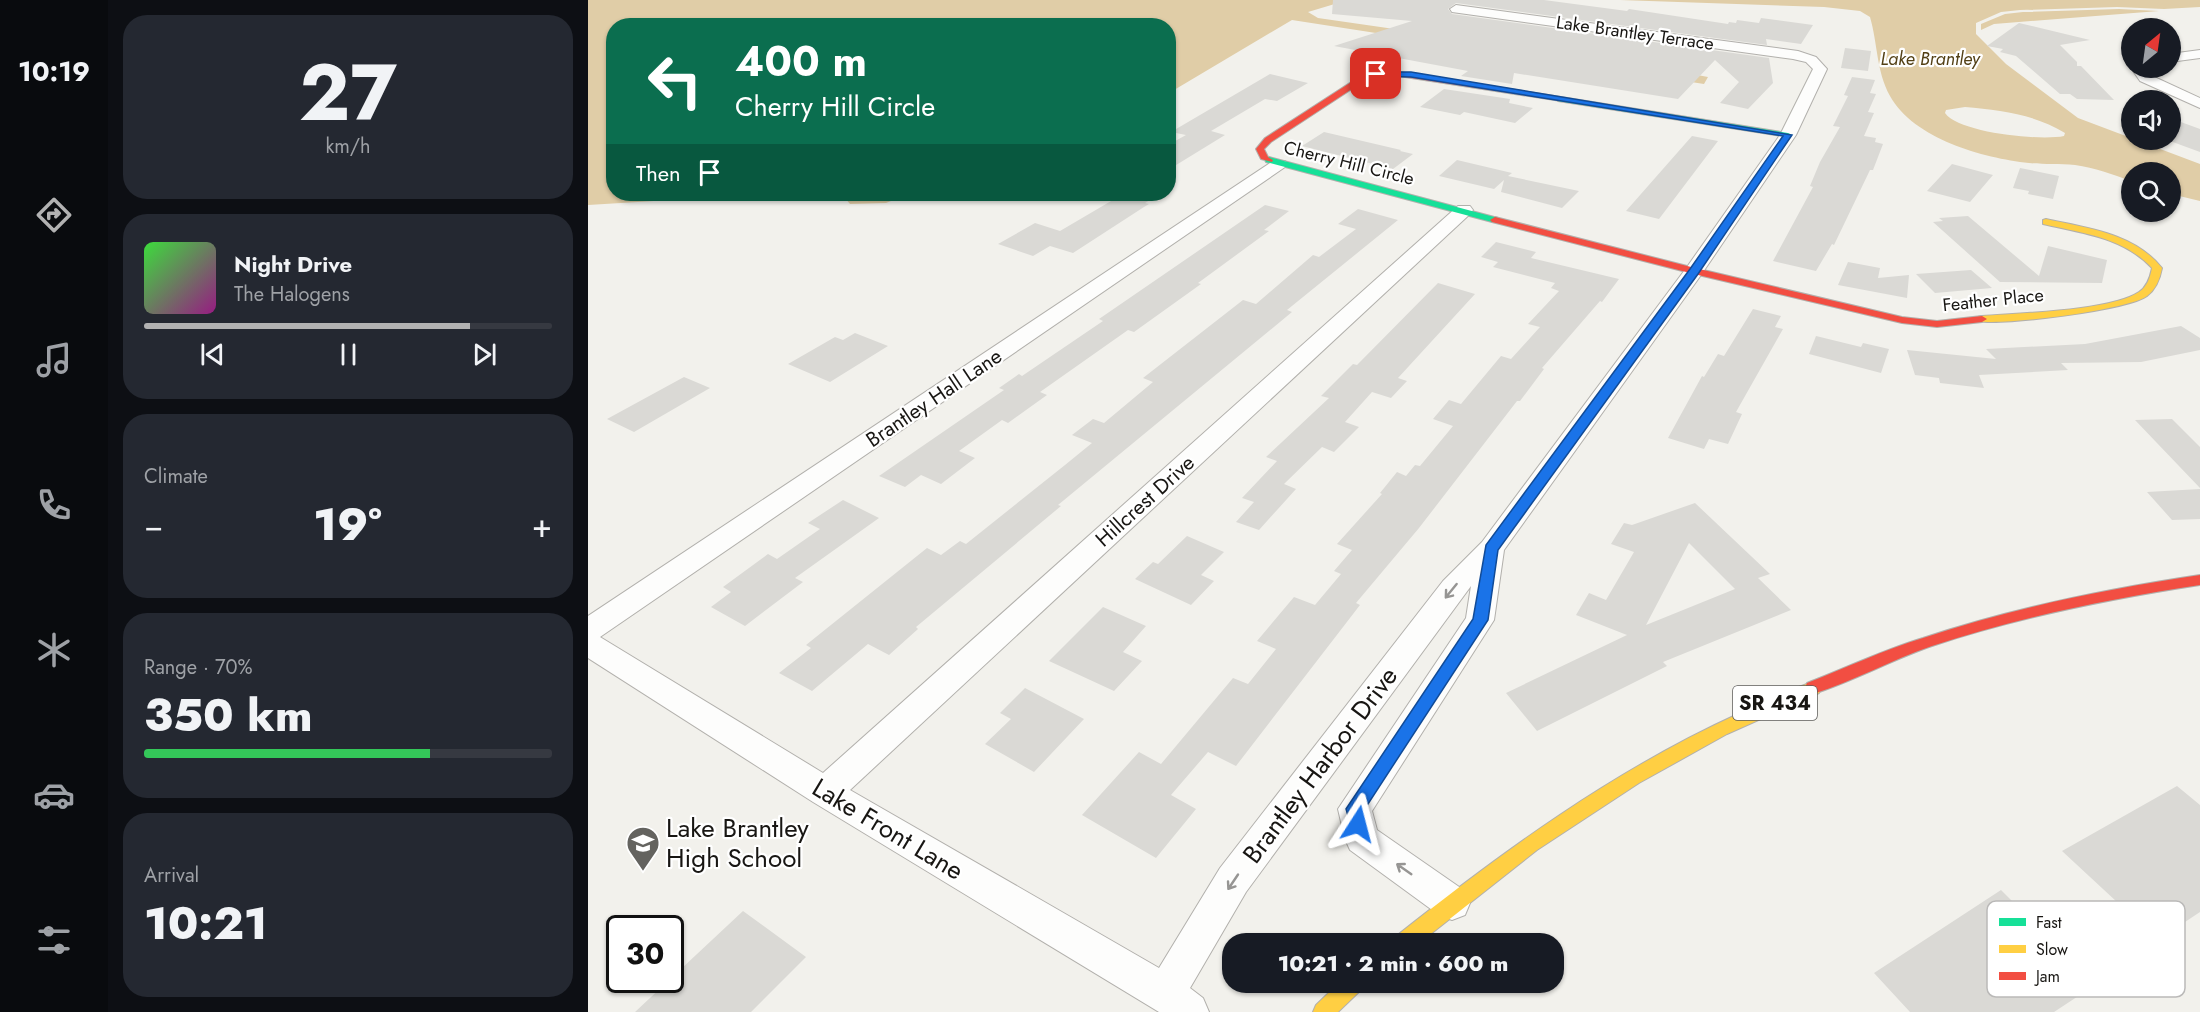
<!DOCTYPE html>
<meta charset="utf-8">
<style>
body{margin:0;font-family:Jost,sans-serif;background:#242831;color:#f1f3f6;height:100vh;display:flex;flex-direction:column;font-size:22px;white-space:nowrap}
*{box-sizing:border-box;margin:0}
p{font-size:20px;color:#9ea1a6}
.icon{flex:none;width:33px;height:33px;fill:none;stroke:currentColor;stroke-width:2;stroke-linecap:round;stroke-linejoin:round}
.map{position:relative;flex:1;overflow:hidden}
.details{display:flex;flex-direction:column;gap:15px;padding:15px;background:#0d0f14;width:480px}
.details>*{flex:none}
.banner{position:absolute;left:18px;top:18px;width:570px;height:183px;border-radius:24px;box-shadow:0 2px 4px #0004;background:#0b6e4f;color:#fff;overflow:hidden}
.needle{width:39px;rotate:29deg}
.buttons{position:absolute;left:1533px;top:18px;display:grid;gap:12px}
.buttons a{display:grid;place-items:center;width:60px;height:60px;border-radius:50%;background:#171b24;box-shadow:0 2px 4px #0004;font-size:30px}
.speed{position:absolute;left:18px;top:915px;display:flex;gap:12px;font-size:30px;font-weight:700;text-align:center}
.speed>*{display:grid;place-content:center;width:78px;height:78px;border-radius:50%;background:#171b24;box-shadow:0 2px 4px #0004;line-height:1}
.speed .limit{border:3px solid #111;border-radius:9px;background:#fff;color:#111}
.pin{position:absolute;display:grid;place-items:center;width:51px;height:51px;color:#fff;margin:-26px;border-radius:12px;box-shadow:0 3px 9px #0006}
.me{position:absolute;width:66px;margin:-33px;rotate:9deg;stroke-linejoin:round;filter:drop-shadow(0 0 4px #0008)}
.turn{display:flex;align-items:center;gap:21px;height:126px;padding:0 30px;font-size:27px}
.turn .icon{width:78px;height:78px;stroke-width:2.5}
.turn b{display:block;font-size:42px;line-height:51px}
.then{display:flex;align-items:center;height:57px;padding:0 30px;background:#0003;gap:12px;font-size:22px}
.big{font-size:45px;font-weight:800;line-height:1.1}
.details .widget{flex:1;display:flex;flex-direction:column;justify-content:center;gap:9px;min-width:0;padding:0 21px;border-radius:24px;background:#242831}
.details .dial{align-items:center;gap:0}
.dial b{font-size:78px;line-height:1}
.song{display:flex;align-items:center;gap:18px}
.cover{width:72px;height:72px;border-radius:9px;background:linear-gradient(135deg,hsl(120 70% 55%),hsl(310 70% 35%))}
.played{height:6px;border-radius:3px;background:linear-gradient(90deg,#b2b2b2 80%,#363941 80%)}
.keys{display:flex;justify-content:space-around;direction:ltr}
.heat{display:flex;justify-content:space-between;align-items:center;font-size:33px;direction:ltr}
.charge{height:9px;border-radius:4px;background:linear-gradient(90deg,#34c759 70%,#363941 0)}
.trip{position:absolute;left:634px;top:933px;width:342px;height:60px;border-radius:24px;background:#171b24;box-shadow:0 2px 4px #0004;font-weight:800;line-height:60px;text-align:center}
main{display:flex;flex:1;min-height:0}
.dock{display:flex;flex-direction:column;width:108px;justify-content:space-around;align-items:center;background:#090b0e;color:#9ea1a6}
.dock .icon{width:42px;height:42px}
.dock .current{color:#b2b2b2}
.dock b{font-size:27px;color:#f1f3f6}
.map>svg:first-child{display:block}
</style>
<main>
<nav class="dock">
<b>10:19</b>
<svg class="icon current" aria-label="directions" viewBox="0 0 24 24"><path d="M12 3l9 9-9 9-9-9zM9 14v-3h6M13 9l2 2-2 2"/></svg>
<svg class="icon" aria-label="music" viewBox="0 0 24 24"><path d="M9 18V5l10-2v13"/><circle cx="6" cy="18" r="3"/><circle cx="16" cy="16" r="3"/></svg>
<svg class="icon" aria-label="phone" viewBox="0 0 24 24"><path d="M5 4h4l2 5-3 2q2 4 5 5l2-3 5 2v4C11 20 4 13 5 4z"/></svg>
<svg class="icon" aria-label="climate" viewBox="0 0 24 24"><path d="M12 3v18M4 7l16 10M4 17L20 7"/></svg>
<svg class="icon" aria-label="car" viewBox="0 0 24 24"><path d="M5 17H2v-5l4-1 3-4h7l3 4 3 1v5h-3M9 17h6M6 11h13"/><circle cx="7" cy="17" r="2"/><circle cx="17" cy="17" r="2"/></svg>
<svg class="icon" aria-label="filters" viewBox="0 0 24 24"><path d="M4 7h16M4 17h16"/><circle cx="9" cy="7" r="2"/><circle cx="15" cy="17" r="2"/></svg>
</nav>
<section class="details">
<div class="widget dial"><b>27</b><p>km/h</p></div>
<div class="widget">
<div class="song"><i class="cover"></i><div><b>Night Drive</b><p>The Halogens</p></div></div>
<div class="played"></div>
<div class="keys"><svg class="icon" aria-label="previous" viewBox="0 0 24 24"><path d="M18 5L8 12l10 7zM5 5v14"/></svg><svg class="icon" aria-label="pause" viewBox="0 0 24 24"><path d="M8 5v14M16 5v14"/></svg><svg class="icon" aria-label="next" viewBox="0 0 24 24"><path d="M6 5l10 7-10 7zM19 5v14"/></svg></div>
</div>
<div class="widget"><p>Climate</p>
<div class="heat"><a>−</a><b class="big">19°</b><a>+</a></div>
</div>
<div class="widget"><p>Range · 70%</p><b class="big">350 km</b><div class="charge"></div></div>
<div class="widget"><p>Arrival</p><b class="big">10:21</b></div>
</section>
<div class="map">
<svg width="1612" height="1012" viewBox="0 0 1612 1012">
<rect width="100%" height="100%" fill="#f2f1ec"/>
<path fill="#e0cda7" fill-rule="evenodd" d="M0 0H760L720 12 730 18 1056 65 1120 77 1116 84 704 20 581 93 580 26H26V194H139L99 199 0 205Z
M1032 0H1612V7L1576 9 1529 7 1432 10 1413 12 1388 23V34L1418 64 1490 118 1612 164V201L1583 194 1582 172H1544L1543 181C1524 174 1507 168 1487 165 1472 163 1456 165 1441 163 1395 158 1326 139 1302 96 1288 70 1290 45 1282 17L1272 11 1236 7ZM1377 107C1412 110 1446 114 1477 133L1476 136C1453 141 1371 133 1357 113L1358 110Z
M1531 9 1571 11 1406 24 1393 30V24L1417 14 1435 12Z
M257 194H316L318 195 298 203 262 204 257 198Z"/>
<path fill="#dad9d5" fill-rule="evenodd" d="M745 0H956L1039 11 1041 9 1140 24 1141 22 1148 23 1149 20 1171 23 1173 18 1225 25 1213 44 1178 39 1179 45 868 3 860 9 864 14 1181 58 1185 83 1160 109 1132 103 1151 82 1127 60 1090 99 926 73 924 84 873 76 880 71 746 46 824 21 744 14Z
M1431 23 1502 40 1472 45 1489 62V66H1493L1526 100 1489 99 1482 94H1472L1428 56 1412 52 1415 49 1399 46Z
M1257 48 1283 51 1280 71 1253 68Z
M682 74 720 83 689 101 677 99 623 131 637 135 580 170V145L598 135 583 132Z
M1264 77 1287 80 1282 93 1288 94 1280 112 1286 113 1276 136 1288 138 1287 142 1295 144 1285 170H1282L1246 245 1244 244 1228 271 1185 261 1225 187 1222 186 1232 162 1252 127 1245 126 1260 96 1256 95Z
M856 89 922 99 921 103 945 108 927 123 876 112 872 115 832 107Z
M1582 118 1612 129V152L1582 141Z
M736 132 813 150 812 151 825 154 805 169 714 146Z
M1104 136 1130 141 1071 219 1038 211Z
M869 160 924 173 920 176 991 191 974 208 913 192 916 180 906 189 851 176Z
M1364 164 1405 175 1382 202 1339 191Z
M1432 168 1471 176 1465 199 1440 194 1441 191 1425 188Z
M535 194H572L557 203 561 204 556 207 485 253 462 246 445 256 410 244 447 223 472 231Z
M677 205 701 211 676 230 681 231 610 283 613 284 546 332 540 330 452 392 459 395 420 423 414 420 371 451 387 458 353 484 333 475 317 487 291 476 416 390 411 388 431 374 434 376 515 321 511 319Z
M770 209 810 220 699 310 704 312 470 505 473 506 328 627 330 629 301 655 280 644 224 691 191 673 223 648 218 645 339 548 353 555 372 541 378 544 477 465 504 443 484 435 505 419 516 423 565 382 555 378 655 300 668 304 725 255 731 257 768 229 750 224Z
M1380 216 1451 276 1460 246 1519 260 1514 283 1412 282 1345 222 1355 221 1351 218Z
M908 242 948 252 943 258 1031 279 1014 302 1012 301 954 368 956 369 932 401H929L831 528 768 603 772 605 648 766 620 752 583 795 608 809 568 858 494 815 551 752 573 764 645 678 660 684 688 649 669 641 706 597 727 605 753 574 746 571 764 550 749 544 794 494 792 493 809 472 818 476 827 465 832 466 865 426 845 419 861 400 873 404 913 356 923 359 952 327 940 324 971 291 963 288 967 283 905 267 910 262 893 257Z
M1260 262 1292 268 1290 278 1321 275 1319 298 1250 285Z
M1383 270 1404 288 1347 293 1328 274Z
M850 283 887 294 810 378 819 381 803 398 784 392 757 422 771 427 746 452 734 447 696 484 708 489 671 530 648 522 666 502 654 498 689 461 678 457 741 398 733 396 765 364 769 365Z
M1165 309 1193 316 1187 327 1195 329 1148 412 1154 414 1140 444 1121 439 1116 449 1080 438 1114 376 1116 377 1130 354 1136 356Z
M1593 326 1612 338V350L1553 362 1473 363 1480 370 1391 375 1396 388 1352 383 1351 378 1327 375 1319 350 1408 359 1398 349 1497 344Z
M267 333 300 346 242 382 200 364 247 337 255 340Z
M1228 336 1273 347 1275 343 1301 349 1293 373 1221 354Z
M96 377 122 388 46 432 19 419Z
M1584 419 1612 447V488L1547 420Z
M1612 489V519L1584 520 1559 492Z
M255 500 291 518 207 578 215 582 157 626 123 607 143 592 135 587 180 554 189 559 232 529 220 523Z
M1107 503 1182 574 1170 578 1203 610 1075 662 1079 666 949 731 918 693 1039 635 988 615 1001 593 1018 600 1046 552 1023 544 1036 523 1044 525ZM1101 543 1147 589 1058 625Z
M599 536 636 552 613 575 626 581 603 605 547 579 565 562 570 564Z
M515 607 558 626 535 652 554 661 526 691 461 661Z
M437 688 496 719 446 772 397 744 423 719 412 713Z
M1589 786 1612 805V912L1570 940 1474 851Z
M1413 890 1493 970 1487 976 1501 989 1466 1012H1322L1286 973Z
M155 911 218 957 163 1012H47Z"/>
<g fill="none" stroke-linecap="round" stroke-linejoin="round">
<g stroke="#b2b0ac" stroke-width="2">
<path id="street" d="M868 5 1210 51 1228 57 1239 69 1208 135 1113 275 916 550 906 620 784 811 789 830 877 891 882 903 877 915 864 920 851 915 762 850 757 839 750 809 878 618 883 586 658 892 602 988 615 998 621 1012H571L225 802 0 658V616L685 161H697L699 164 697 167 12 637 235 773 870 206H882L885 210 882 214 262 790 571 968 632 868 855 581 894 542 1099 267 1192 135 1225 69 1218 62 1205 59 864 12 862 9Z
M1612 50V58L1582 62V54Z
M1543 68H1557L1562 75 1612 98V108L1552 81Z"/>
</g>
<g stroke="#b2b0ac" stroke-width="2">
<path id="fast" d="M973 97 1200 133 1204 135 1200 137 970 101 969 99Z
M681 157 910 218 912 220 904 222 678 162 677 160Z"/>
</g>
<g stroke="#b2b0ac" stroke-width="2">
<path id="slow" d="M1458 219C1499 228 1546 233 1574 268 1572 279 1568 289 1559 296 1540 310 1414 326 1390 321V317L1394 316C1431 313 1522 311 1551 292 1559 287 1562 278 1564 268 1535 237 1494 233 1455 224V220Z
M1225 682 1231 683 1233 688 1231 693 1139 734 1051 783 949 850 830 944H804L807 937C914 852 1025 771 1150 714 1174 703 1199 690 1225 682Z
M752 982H777L774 989 750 1012H725L728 1005Z"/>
</g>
<g stroke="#b2b0ac" stroke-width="2">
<path id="jam" d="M804 71 973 97 977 99 973 101 804 75 776 81 683 142 676 149 680 157 685 160 684 162 673 159 668 149 677 138 771 77Z
M907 217 1107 268 1314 317 1349 321 1394 316 1399 319 1394 322 1349 327 1314 323 1106 274 904 222 902 220Z
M1612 575V585C1521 599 1431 617 1344 646 1303 660 1266 681 1225 694L1219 693 1217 688 1219 683C1258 668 1295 650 1335 638 1425 608 1518 589 1612 575Z"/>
</g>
<use href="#street" fill="#fdfdfc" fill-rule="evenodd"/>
<use href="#fast" fill="#16e098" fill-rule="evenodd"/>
<use href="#slow" fill="#ffcf43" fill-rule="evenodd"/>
<use href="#jam" fill="#f24e42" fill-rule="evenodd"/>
</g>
<defs><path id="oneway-shaft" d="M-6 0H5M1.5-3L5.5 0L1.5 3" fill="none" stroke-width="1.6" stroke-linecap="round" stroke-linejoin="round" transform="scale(1.5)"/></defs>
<g stroke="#969593">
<use href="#oneway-shaft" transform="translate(863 591) rotate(129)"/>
<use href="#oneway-shaft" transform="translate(816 869) rotate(-145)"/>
<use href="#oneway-shaft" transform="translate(645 882) rotate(124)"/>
</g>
<path fill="#1a73e8" stroke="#114b97" stroke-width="1.5" d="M788 72H823L1204 135 1110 274 910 550 900 620 776 810 780 824 777 830 770 832 764 830 758 809 885 619 898 545 1102 269 1195 136 823 77 785 76 784 74Z"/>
<defs>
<g id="school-pin" transform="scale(1.725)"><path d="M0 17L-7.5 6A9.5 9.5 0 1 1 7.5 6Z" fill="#64635f" stroke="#fff"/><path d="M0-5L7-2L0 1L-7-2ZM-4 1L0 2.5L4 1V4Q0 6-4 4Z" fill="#fff"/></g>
</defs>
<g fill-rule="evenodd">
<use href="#school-pin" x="55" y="843"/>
</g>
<g text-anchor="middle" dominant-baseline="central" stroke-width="4.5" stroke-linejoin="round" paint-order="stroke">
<g font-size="18" fill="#181613" stroke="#fff">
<text transform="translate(1047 33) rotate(8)">Lake Brantley Terrace</text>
<text transform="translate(761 163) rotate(14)">Cherry Hill Circle</text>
<text transform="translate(1405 300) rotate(-6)">Feather Place</text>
</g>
<g font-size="18" font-style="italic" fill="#534016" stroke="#fff">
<text x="1342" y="59">Lake Brantley</text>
</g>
<rect fill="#fff" stroke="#5d5c5a" stroke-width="1.5" x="1145" y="686" width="84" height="34" rx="4.5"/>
<g font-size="20" font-weight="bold" fill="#181613">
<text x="1187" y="703">SR 434</text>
</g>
<g font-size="21" fill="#181613" stroke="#fff">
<text transform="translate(346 398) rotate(-34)">Brantley Hall Lane</text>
<text transform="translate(557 501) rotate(-42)">Hillcrest Drive</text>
</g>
<g font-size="26" fill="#181613" stroke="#fff">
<text transform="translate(732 765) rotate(-53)">Brantley Harbor Drive</text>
<text transform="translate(300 829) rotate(31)">Lake Front Lane</text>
</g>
<g font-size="26" fill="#181613" stroke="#fff" text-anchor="start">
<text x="78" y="828">Lake Brantley<tspan x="78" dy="30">High School</tspan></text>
</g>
</g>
<rect x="1399" y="901" width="198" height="96" rx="9" fill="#fff" stroke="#bab9b8" stroke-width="1.5"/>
<rect x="1411" y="918" width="27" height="8" fill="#16e098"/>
<rect x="1411" y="945" width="27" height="8" fill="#ffcf43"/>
<rect x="1411" y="972" width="27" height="8" fill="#f24e42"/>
<g font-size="16" fill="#181613">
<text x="1448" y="928">Fast</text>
<text x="1448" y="955">Slow</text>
<text x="1448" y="982">Jam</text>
</g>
</svg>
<div class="buttons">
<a><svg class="needle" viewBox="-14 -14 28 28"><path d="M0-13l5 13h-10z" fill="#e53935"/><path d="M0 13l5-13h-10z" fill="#9ea1a6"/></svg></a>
<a><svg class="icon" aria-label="sound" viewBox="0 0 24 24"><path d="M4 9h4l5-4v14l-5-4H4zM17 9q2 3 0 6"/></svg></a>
<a><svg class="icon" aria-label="search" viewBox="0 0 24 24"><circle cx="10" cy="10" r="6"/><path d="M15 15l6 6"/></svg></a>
</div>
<div class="speed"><div class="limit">30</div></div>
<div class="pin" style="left:788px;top:74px;background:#d93025"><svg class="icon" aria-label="arrive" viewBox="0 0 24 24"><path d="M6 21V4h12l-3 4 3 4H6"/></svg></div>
<svg class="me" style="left:770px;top:824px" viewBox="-20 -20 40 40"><path d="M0-17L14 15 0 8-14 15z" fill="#1a73e8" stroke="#fff" stroke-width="4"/></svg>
<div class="trip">10:21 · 2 min · 600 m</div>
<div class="banner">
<div class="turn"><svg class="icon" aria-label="left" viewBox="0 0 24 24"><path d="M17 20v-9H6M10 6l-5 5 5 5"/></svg><div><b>400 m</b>Cherry Hill Circle</div></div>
<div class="then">Then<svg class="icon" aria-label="arrive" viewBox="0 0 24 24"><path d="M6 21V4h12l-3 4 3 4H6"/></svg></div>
</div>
</div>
</main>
